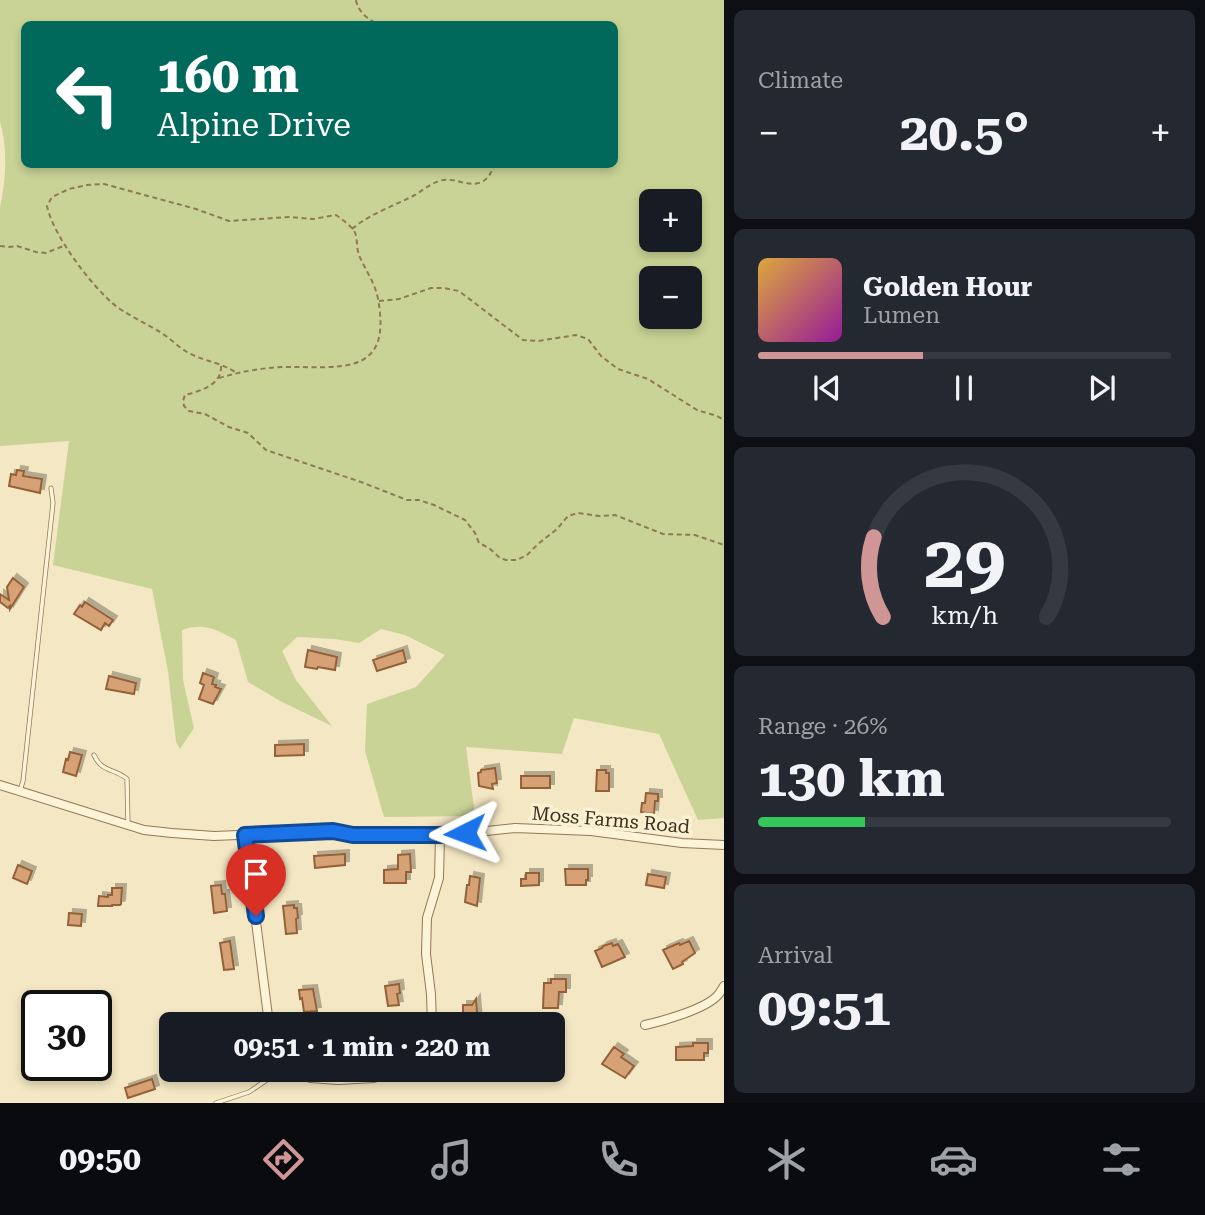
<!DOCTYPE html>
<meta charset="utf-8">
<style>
body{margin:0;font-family:"Roboto Serif",serif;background:#242831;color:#f1f3f6;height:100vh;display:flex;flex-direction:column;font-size:26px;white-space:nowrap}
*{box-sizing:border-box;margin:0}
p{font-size:23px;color:#9ea1a6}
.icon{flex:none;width:38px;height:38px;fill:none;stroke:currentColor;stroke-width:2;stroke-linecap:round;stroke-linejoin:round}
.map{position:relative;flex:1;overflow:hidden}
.details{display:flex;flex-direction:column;gap:10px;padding:10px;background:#0d0f14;width:481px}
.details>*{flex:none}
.top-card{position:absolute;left:21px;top:21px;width:597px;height:147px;border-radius:10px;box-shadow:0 4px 10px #0003;background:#00695c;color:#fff;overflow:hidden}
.buttons{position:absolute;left:639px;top:189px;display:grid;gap:14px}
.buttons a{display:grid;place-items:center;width:63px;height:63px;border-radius:10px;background:#171b24;box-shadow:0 4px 10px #0003;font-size:35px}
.speed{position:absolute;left:21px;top:990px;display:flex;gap:14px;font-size:35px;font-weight:700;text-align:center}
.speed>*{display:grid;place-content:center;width:91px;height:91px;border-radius:50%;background:#171b24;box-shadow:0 4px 10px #0003;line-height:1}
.speed .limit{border:4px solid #111;border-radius:10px;background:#fff;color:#111}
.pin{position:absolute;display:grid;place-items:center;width:60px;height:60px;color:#fff;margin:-72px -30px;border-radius:50% 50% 50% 0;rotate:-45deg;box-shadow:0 0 7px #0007}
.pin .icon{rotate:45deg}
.me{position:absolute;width:77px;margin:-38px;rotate:267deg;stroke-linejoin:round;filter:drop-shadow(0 0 5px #0008)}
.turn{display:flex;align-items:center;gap:24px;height:147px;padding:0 21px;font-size:32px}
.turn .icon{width:91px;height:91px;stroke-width:2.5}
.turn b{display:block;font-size:49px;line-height:60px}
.big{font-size:52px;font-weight:700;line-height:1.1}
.details .card{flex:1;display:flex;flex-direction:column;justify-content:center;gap:10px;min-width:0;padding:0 24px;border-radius:10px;background:#242831}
.details .dial{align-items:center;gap:0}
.dial svg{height:182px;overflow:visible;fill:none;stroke:#363941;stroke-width:7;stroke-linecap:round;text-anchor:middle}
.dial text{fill:#f1f3f6;stroke:none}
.song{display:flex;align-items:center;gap:21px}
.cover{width:84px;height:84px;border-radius:10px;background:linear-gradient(135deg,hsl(40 70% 55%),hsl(300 70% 35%))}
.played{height:7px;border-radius:4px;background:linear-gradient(90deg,#d09695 40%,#363941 40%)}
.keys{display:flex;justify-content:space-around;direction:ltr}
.heat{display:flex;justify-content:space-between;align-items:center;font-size:38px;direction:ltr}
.charge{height:10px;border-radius:5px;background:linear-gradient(90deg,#34c759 26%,#363941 0)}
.trip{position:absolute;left:159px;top:1012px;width:406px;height:70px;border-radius:10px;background:#171b24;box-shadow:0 4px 10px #0003;font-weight:700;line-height:70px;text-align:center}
.tabs{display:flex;height:112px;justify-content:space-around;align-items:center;background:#090b0e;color:#9ea1a6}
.tabs .icon{width:49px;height:49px}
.tabs .current{color:#d09695}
.tabs b{font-size:32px;color:#f1f3f6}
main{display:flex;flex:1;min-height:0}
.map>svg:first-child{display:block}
</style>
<main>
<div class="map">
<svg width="724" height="1103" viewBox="0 0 724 1103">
<defs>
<filter id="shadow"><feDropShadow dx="4" dy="-4" stdDeviation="0" flood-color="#0004"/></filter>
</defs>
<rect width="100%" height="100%" fill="#f4e7c3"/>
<path fill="#c9d395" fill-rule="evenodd" d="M0 0H724V818L698 820 659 734 574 718 562 754 466 747 475 816 384 817 365 751 367 704 416 687 445 655 405 635 381 629 359 643 335 639 297 637 282 651 296 680 332 726 282 702 248 682 236 640C217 630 204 622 182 630L183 680 194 728 180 749 176 742 168 671 152 589 53 565 69 441 0 446V207C6 180 8 149 0 122ZM24 24H614V164H24ZM651 201H690V240H651ZM651 278H690V317H651Z"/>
<path fill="#d6a274" stroke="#936139" stroke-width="2" filter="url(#shadow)" d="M17 470 24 471 23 476 42 479 40 493 9 486 11 474 16 475Z
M13 578 24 587 10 609V606L8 608 0 602V594L9 600 7 587Z
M85 602 113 620 109 626 105 623 101 630 74 614 80 605 82 607Z
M308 650 337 657 335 670 318 667 317 669 305 667Z
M403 650 406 662 377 671 373 660Z
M203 673 214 677 212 684 216 685 215 687 221 689 213 704 199 699 204 685 200 683Z
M109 676 136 683 134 694 106 689Z
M304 744V755L275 756V745Z
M70 752 82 755 76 776 63 772 66 759 68 760Z
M495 768 497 783 492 784 493 789 479 786 478 773 481 772V770Z
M597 770H606V773H609V791H596Z
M521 776H550V788H521Z
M646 793 658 794V801H655L654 814 641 812 642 803H645Z
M345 854V865L315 868 314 856Z
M410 854 411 872H406V883H384V870L398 869V855Z
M18 865 32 871 27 884 13 878Z
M565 869H588V880H586V885H566Z
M526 873H539V885L521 886V879H526Z
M648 874 666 877 664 888 646 885Z
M470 876 480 878 477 906 465 902 467 885H469Z
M221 885 222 894H225L227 911 214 913 211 886Z
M112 888H122L121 904 120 905H112V906H98L99 896 108 897V895H112Z
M294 905V908H297L298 918 296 919 297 933 286 934 283 906Z
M69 913 82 914 81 926 68 925Z
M230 941 234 969 224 970 220 943Z
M689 941 695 953 682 962 683 964 673 969 663 950 672 946 679 943 680 945Z
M612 943 613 946 618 944 625 957 602 967 595 951 602 948 603 946Z
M551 979H566V992H559L558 1008H543L544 983H551Z
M399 984 400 993 397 994 399 1005 388 1006 385 986Z
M313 989 317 1011 304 1012 302 998 300 999 299 990Z
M476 999 478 1024H468L467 1020H465L463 1014V1005H472Z
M693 1043H708V1053H704V1060H676V1047L693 1046Z
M614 1047 624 1054 621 1057 634 1066 625 1078 602 1064Z
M152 1079 155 1089 128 1098 125 1088Z"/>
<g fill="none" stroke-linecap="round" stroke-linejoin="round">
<g stroke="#917857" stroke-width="5">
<path id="service" d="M94 755C102 773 115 768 127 779L128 825
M20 791 23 781 53 503 51 488
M216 1103 249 1092 283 1069"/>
</g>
<g stroke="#917857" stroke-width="10">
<path id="minor" d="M0 785 144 830 172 833 214 836 333 831 353 835 440 836 515 828 591 831 682 843 724 845
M245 835 269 1024
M432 1024 431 994 426 954 427 918 439 878 440 836
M645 1025C663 1021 706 1009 718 995 720 993 722 989 724 986
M297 1069 310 1078 338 1080 374 1078 394 1069"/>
</g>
<path stroke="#917857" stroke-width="2" stroke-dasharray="5 3.5" stroke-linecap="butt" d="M356 0C358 12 368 19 377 24
M352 229C371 213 394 206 415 195 423 190 430 184 439 181 454 176 467 188 482 182 489 178 492 171 495 164
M0 246 9 247 17 246 36 252 46 253 66 245
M379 301 399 299 431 288H444L459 291 523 340 538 341 576 335 588 339 601 356 618 369 648 379 697 410 717 416 724 420
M221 366C222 385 200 391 185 395L183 401 184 406 189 411 205 414 229 427 248 433 266 450 361 482 407 500H419L434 505 465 520 475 533 479 543 489 548 500 558 506 560H517L527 555 538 544 557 529 568 516 578 513 599 516 615 515 663 534 695 535 724 545
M219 378C239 372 261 368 282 367 338 366 393 379 378 299 375 282 365 270 359 255 356 247 358 235 353 229 348 224 342 219 336 215L313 219 289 217 229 221 196 209 104 184 87 185 69 189 52 197 47 206C53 235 89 282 111 302 127 316 149 324 166 336 173 341 180 348 187 352 202 361 224 363 236 373"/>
<use href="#service" stroke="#fdf3d7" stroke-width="3.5"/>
<use href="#minor" stroke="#fdf3d7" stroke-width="8"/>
</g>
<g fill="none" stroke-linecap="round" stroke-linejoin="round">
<g stroke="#114b97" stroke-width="18">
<path id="route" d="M256 916 245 835 333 831 353 835H440L465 833"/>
</g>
<use href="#route" stroke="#1a73e8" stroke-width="12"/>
</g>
<g text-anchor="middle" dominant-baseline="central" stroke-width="7" stroke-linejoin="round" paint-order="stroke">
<g font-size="19" fill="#3f2f1d" stroke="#faf1d3">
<text transform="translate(611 820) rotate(5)">Moss Farms Road</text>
</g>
</g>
</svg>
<div class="buttons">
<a>+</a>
<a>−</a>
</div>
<div class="speed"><div class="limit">30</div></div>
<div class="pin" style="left:256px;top:916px;background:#d93025"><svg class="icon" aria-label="arrive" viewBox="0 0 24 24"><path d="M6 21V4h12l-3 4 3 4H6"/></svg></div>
<svg class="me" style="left:465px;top:833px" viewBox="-20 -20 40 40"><path d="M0-17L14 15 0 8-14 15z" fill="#1a73e8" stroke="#fff" stroke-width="4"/></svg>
<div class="trip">09:51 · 1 min · 220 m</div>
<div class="top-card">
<div class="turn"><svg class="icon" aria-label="left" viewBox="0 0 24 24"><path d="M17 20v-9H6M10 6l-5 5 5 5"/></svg><div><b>160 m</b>Alpine Drive</div></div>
</div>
</div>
<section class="details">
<div class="card"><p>Climate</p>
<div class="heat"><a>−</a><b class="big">20.5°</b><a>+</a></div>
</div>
<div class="card">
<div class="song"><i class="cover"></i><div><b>Golden Hour</b><p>Lumen</p></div></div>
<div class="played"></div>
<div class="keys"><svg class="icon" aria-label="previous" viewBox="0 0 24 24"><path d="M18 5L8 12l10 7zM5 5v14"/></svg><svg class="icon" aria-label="pause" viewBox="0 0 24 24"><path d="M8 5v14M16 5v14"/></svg><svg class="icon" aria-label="next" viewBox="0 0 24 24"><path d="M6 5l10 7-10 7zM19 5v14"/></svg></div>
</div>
<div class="card dial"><svg viewBox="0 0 100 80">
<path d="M14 69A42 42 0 1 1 86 69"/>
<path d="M14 69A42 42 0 0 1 10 34" stroke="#d09695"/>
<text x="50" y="56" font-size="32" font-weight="700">29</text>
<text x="50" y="72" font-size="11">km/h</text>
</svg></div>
<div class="card"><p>Range · 26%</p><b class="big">130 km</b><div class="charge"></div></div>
<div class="card"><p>Arrival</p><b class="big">09:51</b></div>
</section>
</main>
<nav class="tabs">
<b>09:50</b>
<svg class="icon current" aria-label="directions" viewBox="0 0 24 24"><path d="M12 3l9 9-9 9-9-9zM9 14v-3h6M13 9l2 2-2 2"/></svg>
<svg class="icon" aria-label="music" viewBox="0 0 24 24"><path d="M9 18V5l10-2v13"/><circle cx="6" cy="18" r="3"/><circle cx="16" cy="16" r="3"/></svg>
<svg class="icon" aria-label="phone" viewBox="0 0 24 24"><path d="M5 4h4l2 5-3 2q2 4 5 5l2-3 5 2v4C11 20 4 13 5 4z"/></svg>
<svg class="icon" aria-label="climate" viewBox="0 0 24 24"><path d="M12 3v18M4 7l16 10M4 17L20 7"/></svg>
<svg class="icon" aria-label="car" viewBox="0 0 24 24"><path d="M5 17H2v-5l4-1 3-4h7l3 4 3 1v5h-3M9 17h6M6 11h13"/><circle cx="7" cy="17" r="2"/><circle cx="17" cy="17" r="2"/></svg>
<svg class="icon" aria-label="filters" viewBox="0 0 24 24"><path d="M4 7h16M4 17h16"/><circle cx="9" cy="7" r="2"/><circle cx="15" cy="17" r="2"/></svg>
</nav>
